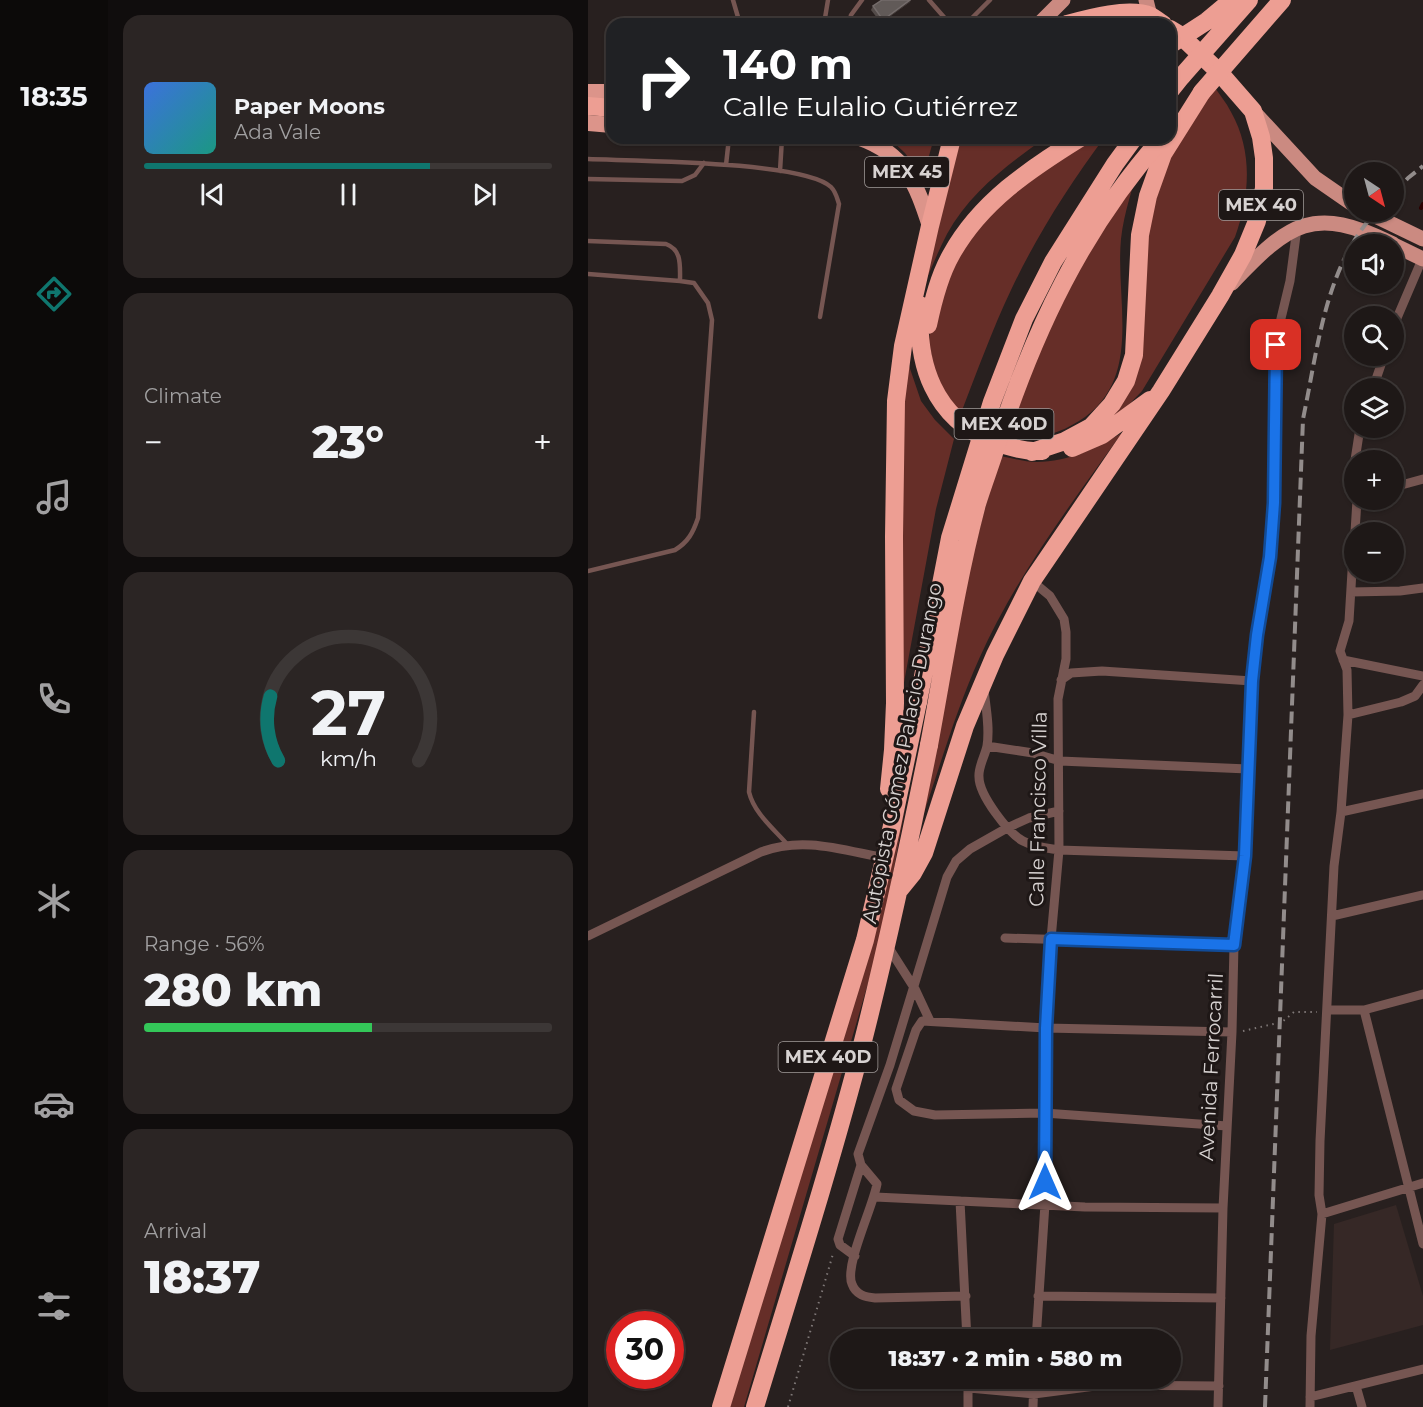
<!DOCTYPE html>
<meta charset="utf-8">
<style>
body{margin:0;font-family:Montserrat,sans-serif;background:#2b2524;color:#f1f3f6;height:100vh;display:flex;flex-direction:column;font-size:22px;white-space:nowrap}
*{box-sizing:border-box;margin:0}
p{font-size:20px;color:#a1a0a1}
.icon{flex:none;width:33px;height:33px;fill:none;stroke:currentColor;stroke-width:2;stroke-linecap:round;stroke-linejoin:round}
.map{position:relative;flex:1;overflow:hidden}
.drawer{display:flex;flex-direction:column;gap:15px;padding:15px;background:#100d0d;width:480px}
.drawer>*{flex:none}
.top-card{position:absolute;left:18px;top:18px;width:570px;height:126px;border-radius:18px;box-shadow:0 2px 4px #0004,0 0 0 2px #3c3736;background:#202124;color:#fff;overflow:hidden}
.needle{width:39px;rotate:144deg}
.controls{position:absolute;left:756px;top:162px;display:grid;gap:12px}
.controls a{display:grid;place-items:center;width:60px;height:60px;border-radius:50%;background:#1e1817;box-shadow:0 2px 4px #0004,0 0 0 2px #3c3736;font-size:30px}
.speed{position:absolute;left:18px;top:1311px;display:flex;gap:12px;font-size:30px;font-weight:700;text-align:center}
.speed>*{display:grid;place-content:center;width:78px;height:78px;border-radius:50%;background:#1e1817;box-shadow:0 2px 4px #0004,0 0 0 2px #3c3736;line-height:1}
.speed .limit{border:9px solid #d22;background:#fff;color:#111}
.pin{position:absolute;display:grid;place-items:center;width:51px;height:51px;color:#fff;margin:-26px;border-radius:12px;box-shadow:0 3px 9px #0006}
.me{position:absolute;width:66px;margin:-33px;rotate:0deg;stroke-linejoin:round;filter:drop-shadow(0 0 4px #0008)}
.turn{display:flex;align-items:center;gap:21px;height:126px;padding:0 18px;font-size:27px}
.turn .icon{width:78px;height:78px;stroke-width:2.5}
.turn b{display:block;font-size:42px;line-height:51px}
.big{font-size:45px;font-weight:800;line-height:1.1}
.drawer .widget{flex:1;display:flex;flex-direction:column;justify-content:center;gap:9px;min-width:0;padding:0 21px;border-radius:18px;background:#2b2524}
.drawer .dial{align-items:center;gap:0}
.dial svg{height:156px;overflow:visible;fill:none;stroke:#3c3736;stroke-width:7;stroke-linecap:round;text-anchor:middle}
.dial text{fill:#f1f3f6;stroke:none}
.song{display:flex;align-items:center;gap:18px}
.cover{width:72px;height:72px;border-radius:9px;background:linear-gradient(135deg,hsl(220 70% 55%),hsl(170 70% 35%))}
.played{height:6px;border-radius:3px;background:linear-gradient(90deg,#0f766e 70%,#3c3736 70%)}
.keys{display:flex;justify-content:space-around;direction:ltr}
.heat{display:flex;justify-content:space-between;align-items:center;font-size:33px;direction:ltr}
.charge{height:9px;border-radius:4px;background:linear-gradient(90deg,#34c759 56%,#3c3736 0)}
.trip{position:absolute;left:242px;top:1329px;width:351px;height:60px;border-radius:30px;background:#1e1817;box-shadow:0 2px 4px #0004,0 0 0 2px #3c3736;font-weight:800;line-height:60px;text-align:center}
main{display:flex;flex:1;min-height:0}
.tab-bar{display:flex;flex-direction:column;width:108px;justify-content:space-around;align-items:center;background:#0c0a09;color:#a1a0a1}
.tab-bar .icon{width:42px;height:42px}
.tab-bar .selected{color:#0f766e}
.tab-bar b{font-size:27px;color:#f1f3f6}
.map>svg:first-child{display:block}
</style>
<main>
<nav class="tab-bar">
<b>18:35</b>
<svg class="icon selected" aria-label="directions" viewBox="0 0 24 24"><path d="M12 3l9 9-9 9-9-9zM9 14v-3h6M13 9l2 2-2 2"/></svg>
<svg class="icon" aria-label="music" viewBox="0 0 24 24"><path d="M9 18V5l10-2v13"/><circle cx="6" cy="18" r="3"/><circle cx="16" cy="16" r="3"/></svg>
<svg class="icon" aria-label="phone" viewBox="0 0 24 24"><path d="M5 4h4l2 5-3 2q2 4 5 5l2-3 5 2v4C11 20 4 13 5 4z"/></svg>
<svg class="icon" aria-label="climate" viewBox="0 0 24 24"><path d="M12 3v18M4 7l16 10M4 17L20 7"/></svg>
<svg class="icon" aria-label="car" viewBox="0 0 24 24"><path d="M5 17H2v-5l4-1 3-4h7l3 4 3 1v5h-3M9 17h6M6 11h13"/><circle cx="7" cy="17" r="2"/><circle cx="17" cy="17" r="2"/></svg>
<svg class="icon" aria-label="filters" viewBox="0 0 24 24"><path d="M4 7h16M4 17h16"/><circle cx="9" cy="7" r="2"/><circle cx="15" cy="17" r="2"/></svg>
</nav>
<section class="drawer">
<div class="widget">
<div class="song"><i class="cover"></i><div><b>Paper Moons</b><p>Ada Vale</p></div></div>
<div class="played"></div>
<div class="keys"><svg class="icon" aria-label="previous" viewBox="0 0 24 24"><path d="M18 5L8 12l10 7zM5 5v14"/></svg><svg class="icon" aria-label="pause" viewBox="0 0 24 24"><path d="M8 5v14M16 5v14"/></svg><svg class="icon" aria-label="next" viewBox="0 0 24 24"><path d="M6 5l10 7-10 7zM19 5v14"/></svg></div>
</div>
<div class="widget"><p>Climate</p>
<div class="heat"><a>−</a><b class="big">23°</b><a>+</a></div>
</div>
<div class="widget dial"><svg viewBox="0 0 100 80">
<path d="M14 69A42 42 0 1 1 86 69"/>
<path d="M14 69A42 42 0 0 1 10 36" stroke="#0f766e"/>
<text x="50" y="56" font-size="32" font-weight="700">27</text>
<text x="50" y="72" font-size="11">km/h</text>
</svg></div>
<div class="widget"><p>Range · 56%</p><b class="big">280 km</b><div class="charge"></div></div>
<div class="widget"><p>Arrival</p><b class="big">18:37</b></div>
</section>
<div class="map">
<svg width="835" height="1407" viewBox="0 0 835 1407">
<rect width="100%" height="100%" fill="#28201f"/>
<path fill="#362826" d="M808 1205 835 1296V1325L742 1350 746 1224Z"/>
<path fill="#662e28" d="M625 85C631 94 638 102 643 112 665 151 662 196 647 237L554 391 524 422 525 414 534 400 554 241 579 153Z
M301 138H346L337 170 333 172 329 170 317 153Z
M371 138H457C419 165 382 192 359 234 351 249 345 265 338 280Z
M485 138H516C481 185 448 237 423 290 404 330 389 372 373 413L348 381 341 341 343 320 376 240Z
M553 158C546 184 536 212 533 239 527 302 556 380 491 421 467 436 444 441 417 437L480 280Z
M317 354 333 401 347 420 366 439 348 509 310 715Z
M534 433C482 505 427 578 391 659 365 717 348 780 327 839 352 711 374 581 412 456 424 458 437 462 449 462 480 462 508 448 534 433Z
M317 808 293 939 156 1407H142Z"/>
<g fill="none" stroke-linecap="round" stroke-linejoin="round">
<path stroke="#2b0000" stroke-width="4" d="M833 208 835 204"/>
<path stroke="#7f7877" stroke-width="2" stroke-dasharray="1.5 4.5" stroke-linecap="butt" d="M655 1031 694 1022 706 1012H729
M200 1407 245 1254"/>
<path stroke="#765652" stroke-width="4.5" d="M145 0 152 24
M341 0 362 24
M236 24 240 0
M261 24 263 15 274 0
M378 24 402 0
M0 159C44 161 216 161 243 187 248 192 249 198 251 204L232 317
M138 165 141 138
M192 171 194 138
M0 179 94 181 107 175 116 163
M0 241 78 244C94 250 92 265 92 281
M0 274 92 281 106 283 120 303 124 320 110 518C105 533 100 542 87 550L0 571
M166 712 161 792C166 813 185 828 199 844"/>
<path stroke="#765652" stroke-width="9" d="M806 325 835 257
M785 388 796 356
M767 460 772 428
M766 466V475
M806 487 835 479
M767 532 769 500
M444 581 462 596 476 619 478 632V659L470 699 471 850 463 939 458 1028 457 1204 448 1340
M763 592 812 591 835 588
M755 660 835 676
M473 680 483 673 514 671 664 681
M396 690C398 708 402 728 399 746 397 756 390 767 391 777 391 795 420 833 435 841 446 847 459 848 471 850L657 856
M760 715 813 702 827 696 835 685
M399 746 445 753 472 761 660 769
M753 812 835 794
M744 916 835 895
M0 936 173 852C215 836 254 850 297 858
M417 938 646 945
M299 945 327 989 342 1021
M740 1010H776L835 994
M776 1010 835 1244
M639 1126 456 1113 347 1115 326 1111 311 1100 308 1089 328 1030 334 1021 458 1028 644 1032
M287 1197 497 1207 635 1208
M372 1201 379 1340
M734 1214 835 1183
M267 1256 252 1245 250 1239 273 1165
M378 1296 287 1298C277 1297 268 1295 264 1284 256 1266 285 1207 289 1184L273 1165 270 1154 302 1065 359 877 368 861 382 849 419 828 441 818 471 811
M450 1296 633 1298
M768 1386 774 1407
M381 1388 446 1394 515 1385 631 1386
M722 1397 835 1369
M380 1407V1378
M445 1407 446 1378
M630 1407 635 1208 644 1032 646 945 657 856 664 681 669 635 682 557 686 503 687 359 690 331 702 281 709 228
M722 1407 723 1336 734 1214 731 1195 732 1141 746 866 753 812 760 715 759 670 752 651 761 621 766 538"/>
<path stroke="#cb8a81" stroke-width="15" d="M558 0 562 16
M451 24 475 0
M666 112 727 178 766 205
M779 212 835 239
M806 245 835 259
M644 283C701 223 725 204 805 244"/>
<path stroke="#dc948a" stroke-width="16" d="M0 92H24
M0 123 24 125
M272 138C317 154 328 183 342 226"/>
<path stroke="#ed9e93" stroke-width="18" d="M479 24C501 18 541 7 563 16 567 18 571 22 575 24
M582 91 594 76
M0 106 24 108
M332 305C328 364 346 418 404 441 420 447 437 452 454 451
M340 325C345 301 351 276 363 255 392 202 442 169 492 138
M484 448 514 435 562 400
M444 452 477 441 503 427 524 404 538 381 546 355 552 235 560 196 575 154 614 92
M301 789 305 750 307 703 306 537 308 401 315 346 342 226 364 138
M312 889 325 873 336 853 377 726 407 655 444 581 573 391 632 296 655 255 669 221 676 188V158L673 137 665 111 631 72 592 35 582 29
M133 1407 277 940 303 830 330 702
M167 1407C204 1286 243 1164 275 1041 300 943 321 844 341 745"/>
<path stroke="#928c8b" stroke-width="4" stroke-dasharray="12 6" stroke-linecap="butt" d="M806 193 820 178 835 166
M677 1407 715 419C730 348 737 266 788 212"/>
<path stroke="#ed9e93" stroke-width="18" d="M582 45 619 21 644 0
M594 76 661 0
M614 92 694 0
M330 702 362 538 404 402 436 319 465 262 527 164 546 138
M341 745C356 665 368 583 389 504 395 484 403 464 409 444 446 331 494 228 574 138"/>
</g>
<path fill="#534b49" d="M322 2 293 23 283 10 285 6Z"/>
<path fill="#3c3432" d="M322 0H323L322 2 293 23 295 20Z"/>
<path fill="#615a58" stroke="#746c6b" stroke-width="1.5" d="M294 0H322L295 20 285 6Z"/>
<g fill="none" stroke-linecap="round" stroke-linejoin="round">
<g stroke="#114b97" stroke-width="15">
<path id="route" d="M457 1182 458 1028 463 939 646 945 657 856 664 681 669 635 682 557 686 503 688 345"/>
</g>
<use href="#route" stroke="#1a73e8" stroke-width="10"/>
</g>
<g text-anchor="middle" dominant-baseline="central" stroke-width="6" stroke-linejoin="round" paint-order="stroke">
<g fill="#1e1716" stroke="#a09a99" stroke-width="1.5">
<rect x="277" y="157" width="84" height="30" rx="4.5"/>
<rect x="631" y="190" width="84" height="30" rx="4.5"/>
<rect x="366.5" y="409" width="99" height="30" rx="4.5"/>
<rect x="190.5" y="1042" width="99" height="30" rx="4.5"/>
</g>
<g font-size="18" font-weight="bold" fill="#d7d2d1">
<text x="319" y="172">MEX 45</text>
<text x="673" y="205">MEX 40</text>
<text x="416" y="424">MEX 40D</text>
<text x="240" y="1057">MEX 40D</text>
</g>
<g font-size="20" fill="#d7d2d1" stroke="#1e1716">
<text transform="translate(314 753) rotate(-79)">Autopista Gómez Palacio-Durango</text>
<text transform="translate(450 809) rotate(-89)">Calle Francisco Villa</text>
<text transform="translate(623 1067) rotate(-87)">Avenida Ferrocarril</text>
</g>
</g>
</svg>
<div class="controls">
<a><svg class="needle" viewBox="-14 -14 28 28"><path d="M0-13l5 13h-10z" fill="#e53935"/><path d="M0 13l5-13h-10z" fill="#a1a0a1"/></svg></a>
<a><svg class="icon" aria-label="sound" viewBox="0 0 24 24"><path d="M4 9h4l5-4v14l-5-4H4zM17 9q2 3 0 6"/></svg></a>
<a><svg class="icon" aria-label="search" viewBox="0 0 24 24"><circle cx="10" cy="10" r="6"/><path d="M15 15l6 6"/></svg></a>
<a><svg class="icon" aria-label="layers" viewBox="0 0 24 24"><path d="M12 4l9 5-9 5-9-5zM3 14l9 5 9-5"/></svg></a>
<a>+</a>
<a>−</a>
</div>
<div class="speed"><div class="limit">30</div></div>
<div class="pin" style="left:688px;top:345px;background:#d93025"><svg class="icon" aria-label="arrive" viewBox="0 0 24 24"><path d="M6 21V4h12l-3 4 3 4H6"/></svg></div>
<svg class="me" style="left:457px;top:1182px" viewBox="-20 -20 40 40"><path d="M0-17L14 15 0 8-14 15z" fill="#1a73e8" stroke="#fff" stroke-width="4"/></svg>
<div class="trip">18:37 · 2 min · 580 m</div>
<div class="top-card">
<div class="turn"><svg class="icon" aria-label="right" viewBox="0 0 24 24"><path d="M7 20v-9h11M14 6l5 5-5 5"/></svg><div><b>140 m</b>Calle Eulalio Gutiérrez</div></div>
</div>
</div>
</main>
